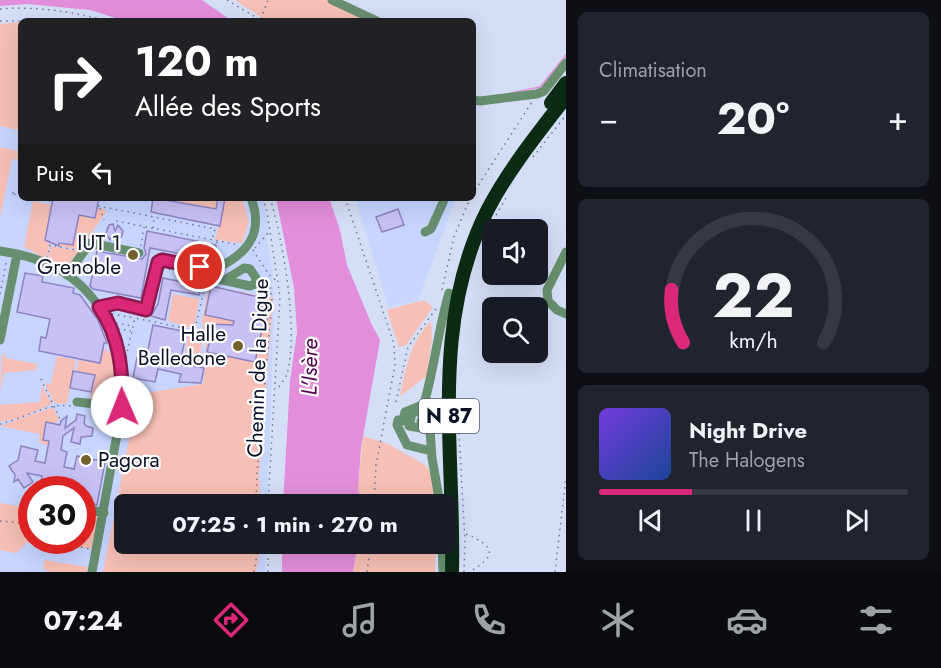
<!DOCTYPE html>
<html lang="fr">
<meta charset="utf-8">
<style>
body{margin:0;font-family:Jost,sans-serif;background:#20242c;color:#f1f3f6;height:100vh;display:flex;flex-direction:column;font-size:22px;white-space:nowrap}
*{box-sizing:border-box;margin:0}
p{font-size:20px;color:#9ea1a6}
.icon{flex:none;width:33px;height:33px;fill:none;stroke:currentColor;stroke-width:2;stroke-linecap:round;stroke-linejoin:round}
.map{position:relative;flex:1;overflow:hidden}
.side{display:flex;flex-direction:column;gap:12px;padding:12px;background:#0d0f14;width:375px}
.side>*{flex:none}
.banner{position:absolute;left:18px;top:18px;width:458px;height:183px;border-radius:9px;box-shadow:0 6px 24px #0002;background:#202124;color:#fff;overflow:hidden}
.buttons{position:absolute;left:482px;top:219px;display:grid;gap:12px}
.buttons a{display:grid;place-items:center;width:66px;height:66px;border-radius:9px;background:#171b24;box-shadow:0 6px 24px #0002;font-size:30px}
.speed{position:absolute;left:18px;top:476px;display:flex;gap:12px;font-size:30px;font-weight:700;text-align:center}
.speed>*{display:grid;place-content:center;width:78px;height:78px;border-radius:50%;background:#171b24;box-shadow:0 6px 24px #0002;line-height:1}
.speed .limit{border:9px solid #d22;background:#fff;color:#111}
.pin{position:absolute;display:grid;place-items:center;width:51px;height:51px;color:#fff;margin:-26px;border:3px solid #fff;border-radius:50%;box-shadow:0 2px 6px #0007}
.me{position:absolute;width:66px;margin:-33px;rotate:359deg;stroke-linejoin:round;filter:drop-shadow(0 0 4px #0008)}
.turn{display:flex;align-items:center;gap:21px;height:126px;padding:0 18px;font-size:27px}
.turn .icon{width:78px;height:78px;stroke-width:2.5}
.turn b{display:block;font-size:42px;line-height:51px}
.then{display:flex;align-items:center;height:57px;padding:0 18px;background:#0003;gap:12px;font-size:22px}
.big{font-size:45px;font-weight:700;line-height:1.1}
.side .widget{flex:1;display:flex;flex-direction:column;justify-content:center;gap:9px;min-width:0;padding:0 21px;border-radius:9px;background:#20242c}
.side .dial{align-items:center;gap:0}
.dial svg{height:156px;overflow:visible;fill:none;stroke:#363941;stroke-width:7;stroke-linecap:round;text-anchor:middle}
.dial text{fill:#f1f3f6;stroke:none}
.song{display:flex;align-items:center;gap:18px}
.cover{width:72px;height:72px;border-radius:9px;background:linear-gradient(135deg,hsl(260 70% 55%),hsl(220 70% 35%))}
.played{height:6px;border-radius:3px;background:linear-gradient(90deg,#db2777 30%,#363941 30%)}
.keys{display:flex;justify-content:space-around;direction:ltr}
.heat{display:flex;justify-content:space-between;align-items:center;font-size:33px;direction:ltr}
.trip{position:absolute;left:114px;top:494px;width:342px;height:60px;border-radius:9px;background:#171b24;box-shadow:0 6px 24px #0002;font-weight:700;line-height:60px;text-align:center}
.tabs{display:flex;height:96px;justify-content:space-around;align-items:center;background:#090b0e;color:#9ea1a6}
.tabs .icon{width:42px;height:42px}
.tabs .current{color:#db2777}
.tabs b{font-size:27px;color:#f1f3f6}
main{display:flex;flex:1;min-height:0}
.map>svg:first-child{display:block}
</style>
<main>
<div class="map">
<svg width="566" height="572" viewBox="0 0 566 572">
<rect width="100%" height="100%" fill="#d5def7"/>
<path fill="#c7d5ff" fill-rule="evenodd" d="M21 24V198H263L270 231 266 234 272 270 274 314 267 504H124V543H266L265 572H0V25ZM32 489H82V540H32Z
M355 198H456L418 301 389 307Z"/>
<path fill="#f7bfb5" d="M235 0H332L377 21H267Z
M21 22V131L0 126V24Z
M0 147 21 152V160L12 159 0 218Z
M160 198H218L216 209Z
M225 198H242L249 222 242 243 215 240Z
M33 201 52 205 45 240 50 241 46 259 24 247Z
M97 208 104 209 106 212 80 250 58 246 59 243 73 245 79 215Z
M50 246 79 251 65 268 48 259Z
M209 286 273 298 259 475 261 504H124V543H262L256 572H103L137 399 145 393 203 384 207 357 202 320Z
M173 294 199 299 194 329 168 321Z
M424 300 433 307 406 345 399 347 387 310Z
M431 321 432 338 427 376 400 396C406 368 410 342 431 321Z
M188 336 203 339 199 361 184 359Z
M103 348 111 353 117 377 118 398 110 404 90 400 95 375 76 372 79 360 100 364Z
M6 354 5 358 37 364 36 370 4 373 0 393 2 355Z
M57 356 76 360 67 403 55 404 46 386V383L51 384Z
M42 385 52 404 21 418 0 422V405L40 402Z
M53 407 59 419 55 424 46 423 43 439 60 443 49 446 39 442 40 434 0 426Z
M363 436 388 444 427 466 435 486V504H361L358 488Z
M0 503 31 508V539L16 553 0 550Z
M83 511 99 514 92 549 36 540H82Z
M358 543H436L435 572H353Z
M45 560 88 567 87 572H50L43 569Z"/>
<path fill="#e38eda" d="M0 0H202L232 21H125L90 10 27 4 0 6Z
M276 198H329L340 230 347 265 371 323 380 340 361 448 358 488 361 504H283L290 381 297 332 294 288Z
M282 543H358L353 572H282Z"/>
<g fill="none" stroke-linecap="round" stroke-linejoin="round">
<path stroke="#e38eda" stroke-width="1.5" d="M511 93 540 87 566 55"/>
</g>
<path fill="#c8c1f5" stroke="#8c83c0" stroke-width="1.5" d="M53 198H99L95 218 79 215 73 245 59 243V246L45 240Z
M153 198 216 209 218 198H225L220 226 151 212Z
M398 209 404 225 382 232 376 217Z
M113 224 115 231 118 225 123 231 122 236 116 241 113 235 110 240 106 233 109 225Z
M147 231 216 245 213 260 150 248 141 298 93 289 90 286 97 251 142 259 146 254 144 248Z
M25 273 43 276 42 282 74 288 73 293 80 295 98 320 107 343H104L100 363 39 351 41 337 46 338 50 319 17 312Z
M163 278 187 283 203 281 199 295 171 290 165 320 151 316 158 304Z
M211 286 267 299 266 304 262 303 260 314 268 316 266 326 263 325 255 362 207 352 212 331 207 329V324L233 325 234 321 205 315Z
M153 325 182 331 181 333 186 334 180 364 204 368 201 383 179 382 181 374 158 369 155 382 133 378 137 358 146 360Z
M73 371 95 375 91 392 70 388Z
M77 414 85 416 84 423 86 426 93 428 92 436 81 437 80 444 71 442 74 428 63 436 61 450 67 452 64 467 74 469 77 456 105 462 97 505 82 501V489H71V486L61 484 60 489H40L42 476 27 473 33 482 24 488 18 479 14 482 15 475 9 466 18 460 21 446 38 450 35 461 45 463 49 441 43 440 46 422 60 425 61 421 67 416 65 428 76 420Z"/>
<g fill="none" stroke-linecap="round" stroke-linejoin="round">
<path stroke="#717890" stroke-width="1.5" stroke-dasharray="1.5 4.5" stroke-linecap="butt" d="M227 0 262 21
M0 9C38 6 72 12 109 21
M261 19 268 0
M0 21H57
M533 157 566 115
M12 193 21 192
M14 194 21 197
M472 195 532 102
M37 198 50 201 51 198
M263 198 267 211 280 297 268 504
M270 198C283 240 299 332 287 374 285 379 280 385 277 390
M345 198 394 344 395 365 376 465 374 504
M98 206 215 229 212 240
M100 208 104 220
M496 215 506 198
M116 221 239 245
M153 228 154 218
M141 246 144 227
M255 248 269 232
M216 249 217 242
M253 250 269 275 277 281
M47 258 50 245 76 250
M163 268 173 270
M442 290 454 237 470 198
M0 294 7 259
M112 314 134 318
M116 323 132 326
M118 329 131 331
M195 329 206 281
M126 357 135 318 208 333
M41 379 60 419
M396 402 408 347 438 306
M0 424C23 419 48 402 71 406
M459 433 465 542 464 572
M256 504 257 474 272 301 270 284 265 280
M0 521 32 524
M466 534C494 546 499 555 469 572
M52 540 89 549
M254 572 259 543
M268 572V543
M367 572 371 543
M555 572 566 477"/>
<path stroke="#688f70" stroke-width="9" d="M332 0 377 21
M472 100 480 101 537 94 544 91 566 63
M425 232 431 229 445 198
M0 251C89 263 124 322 122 407L92 572
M566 252 547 290 548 301 557 310 566 314
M212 270 213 278 250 286 255 284 256 278 250 269 244 268 225 280
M67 275 90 243 139 253
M99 307 118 303 146 310 158 262 162 259 212 270C246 256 265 235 251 198
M0 340 17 254
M77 402 122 407
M425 404 405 412 403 421 398 420 397 425 407 445 431 451
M425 404 428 414 427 430
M419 408 412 414 409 426 421 428
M421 414C434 374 437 333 449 293
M421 421V428L430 430 432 458 440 504
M82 508 104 513
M442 543 443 572"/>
<path stroke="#0b2b15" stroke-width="14" d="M551 103 566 83
M452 572C455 448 429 325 488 209 509 169 538 133 566 97"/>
</g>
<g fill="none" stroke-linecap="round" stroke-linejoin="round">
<g stroke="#8e194d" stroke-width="15">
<path id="route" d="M122 407C123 372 120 336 99 307L118 303 146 310 158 262 162 260 200 267"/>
</g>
<use href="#route" stroke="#db2777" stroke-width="10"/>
</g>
<g fill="#72612f" stroke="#fff" stroke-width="2">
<circle cx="133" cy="255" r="6"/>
<circle cx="238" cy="346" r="6"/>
<circle cx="86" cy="460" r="6"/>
</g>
<g text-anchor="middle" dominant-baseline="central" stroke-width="4.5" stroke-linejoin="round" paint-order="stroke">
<rect fill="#fff" stroke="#545868" stroke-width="1.5" x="419" y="399" width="60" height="34" rx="4.5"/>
<g font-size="20" font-weight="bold" fill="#0b1127">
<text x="449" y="416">N 87</text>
</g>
<g font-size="21" fill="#0b1127" stroke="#fff" text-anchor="end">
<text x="121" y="243">IUT 1<tspan x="121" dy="24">Grenoble</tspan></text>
<text x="226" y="334">Halle<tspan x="226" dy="24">Belledone</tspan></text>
<text x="98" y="460" text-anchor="start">Pagora</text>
</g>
<g font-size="21" fill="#0b1127" stroke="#fff">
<text transform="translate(258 368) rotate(-88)">Chemin de la Digue</text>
</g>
<g font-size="22" font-style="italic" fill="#550651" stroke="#fff">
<text transform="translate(309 367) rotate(-89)">L'Isère</text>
</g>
</g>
</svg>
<div class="buttons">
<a><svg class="icon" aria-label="sound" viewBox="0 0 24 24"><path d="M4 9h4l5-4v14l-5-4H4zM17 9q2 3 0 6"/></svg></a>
<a><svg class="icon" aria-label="search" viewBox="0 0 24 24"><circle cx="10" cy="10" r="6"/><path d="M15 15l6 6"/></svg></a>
</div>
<div class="speed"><div class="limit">30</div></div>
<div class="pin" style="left:200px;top:267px;background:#d93025"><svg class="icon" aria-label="arrive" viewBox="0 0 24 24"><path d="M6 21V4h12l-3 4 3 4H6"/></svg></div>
<svg class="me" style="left:122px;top:407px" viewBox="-20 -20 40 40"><circle r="19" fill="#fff"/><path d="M0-13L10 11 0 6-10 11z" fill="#db2777"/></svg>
<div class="trip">07:25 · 1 min · 270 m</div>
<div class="banner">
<div class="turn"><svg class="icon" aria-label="right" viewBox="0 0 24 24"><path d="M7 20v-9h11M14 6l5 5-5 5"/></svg><div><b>120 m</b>Allée des Sports</div></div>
<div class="then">Puis<svg class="icon" aria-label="left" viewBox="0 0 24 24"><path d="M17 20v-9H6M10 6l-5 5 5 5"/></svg></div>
</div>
</div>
<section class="side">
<div class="widget"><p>Climatisation</p>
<div class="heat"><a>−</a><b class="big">20°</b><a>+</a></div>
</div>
<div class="widget dial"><svg viewBox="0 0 100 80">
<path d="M14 69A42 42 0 1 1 86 69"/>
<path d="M14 69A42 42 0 0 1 8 42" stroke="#db2777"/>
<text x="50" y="56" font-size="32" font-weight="700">22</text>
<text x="50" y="72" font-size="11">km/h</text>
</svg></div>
<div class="widget">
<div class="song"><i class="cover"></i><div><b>Night Drive</b><p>The Halogens</p></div></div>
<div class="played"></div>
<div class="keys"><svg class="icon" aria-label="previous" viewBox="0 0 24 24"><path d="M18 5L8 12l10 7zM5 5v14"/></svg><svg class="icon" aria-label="pause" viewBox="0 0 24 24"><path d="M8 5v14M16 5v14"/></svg><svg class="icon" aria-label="next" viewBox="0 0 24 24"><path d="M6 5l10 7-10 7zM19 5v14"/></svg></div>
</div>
</section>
</main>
<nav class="tabs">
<b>07:24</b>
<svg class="icon current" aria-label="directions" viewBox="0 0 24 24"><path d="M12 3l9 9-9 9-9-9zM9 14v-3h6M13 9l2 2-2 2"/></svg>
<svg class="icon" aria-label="music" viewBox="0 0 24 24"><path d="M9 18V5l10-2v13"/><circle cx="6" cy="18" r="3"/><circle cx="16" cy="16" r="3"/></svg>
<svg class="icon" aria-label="phone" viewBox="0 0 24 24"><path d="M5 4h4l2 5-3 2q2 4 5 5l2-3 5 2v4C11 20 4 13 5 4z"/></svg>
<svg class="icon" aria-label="climate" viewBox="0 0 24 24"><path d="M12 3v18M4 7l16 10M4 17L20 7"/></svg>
<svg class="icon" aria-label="car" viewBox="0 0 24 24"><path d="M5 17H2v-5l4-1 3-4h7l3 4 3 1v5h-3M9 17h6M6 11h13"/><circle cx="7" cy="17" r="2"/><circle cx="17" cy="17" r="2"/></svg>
<svg class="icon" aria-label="filters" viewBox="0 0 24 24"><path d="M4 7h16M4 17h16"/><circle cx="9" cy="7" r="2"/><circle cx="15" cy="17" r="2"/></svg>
</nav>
